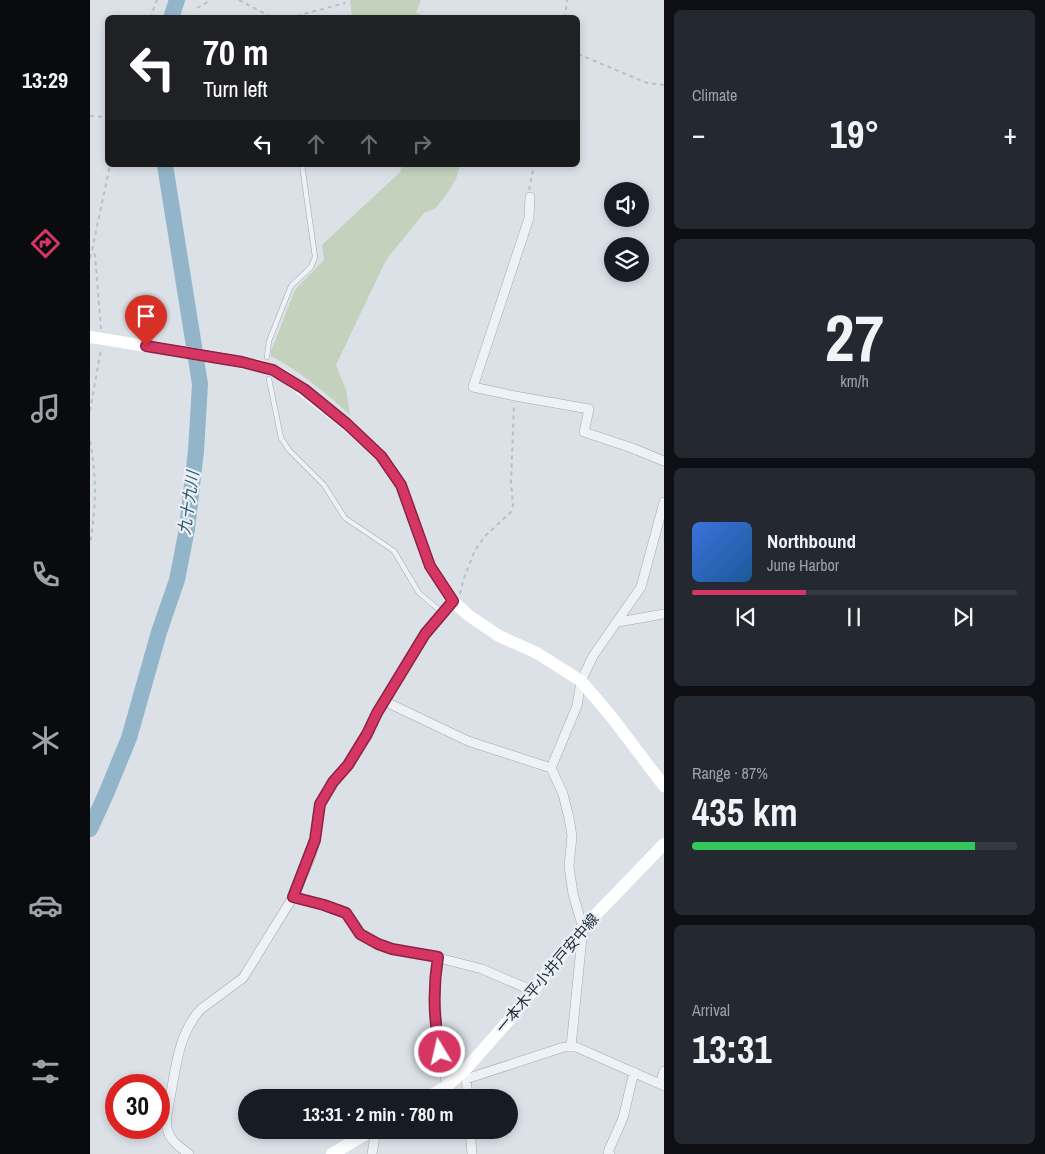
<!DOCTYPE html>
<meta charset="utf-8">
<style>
body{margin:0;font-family:"Archivo Narrow","Noto Sans JP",sans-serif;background:#242831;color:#f1f3f6;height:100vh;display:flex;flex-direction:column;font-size:19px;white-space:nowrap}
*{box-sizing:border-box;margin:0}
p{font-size:16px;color:#9ea1a6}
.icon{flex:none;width:28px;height:28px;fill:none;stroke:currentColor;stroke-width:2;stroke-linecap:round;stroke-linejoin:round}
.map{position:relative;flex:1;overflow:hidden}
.drawer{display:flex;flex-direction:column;gap:10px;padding:10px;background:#0d0f14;width:381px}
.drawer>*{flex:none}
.banner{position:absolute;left:15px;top:15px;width:475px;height:152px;border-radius:8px;box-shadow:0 2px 8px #0003;background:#202124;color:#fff;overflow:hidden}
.fabs{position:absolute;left:514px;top:182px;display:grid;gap:10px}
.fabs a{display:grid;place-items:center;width:45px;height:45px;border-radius:50%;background:#171b24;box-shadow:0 2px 8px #0003;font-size:25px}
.speed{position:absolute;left:15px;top:1074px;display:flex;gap:10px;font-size:25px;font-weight:700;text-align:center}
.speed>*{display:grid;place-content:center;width:65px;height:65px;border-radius:50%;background:#171b24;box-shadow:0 2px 8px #0003;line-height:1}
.speed .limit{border:8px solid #d22;background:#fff;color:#111}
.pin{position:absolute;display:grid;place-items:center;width:42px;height:42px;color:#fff;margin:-51px -21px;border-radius:50% 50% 50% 0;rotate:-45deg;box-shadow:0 0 5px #0007}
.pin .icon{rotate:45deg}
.me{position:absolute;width:55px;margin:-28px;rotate:351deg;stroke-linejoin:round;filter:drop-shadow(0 0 4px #0008)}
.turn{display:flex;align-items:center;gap:18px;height:105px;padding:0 15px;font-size:22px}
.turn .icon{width:65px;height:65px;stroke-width:2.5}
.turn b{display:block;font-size:35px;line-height:42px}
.lanes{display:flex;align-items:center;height:48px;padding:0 15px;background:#0003;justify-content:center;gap:25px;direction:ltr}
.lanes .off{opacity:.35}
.big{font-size:38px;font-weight:800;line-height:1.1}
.drawer .card{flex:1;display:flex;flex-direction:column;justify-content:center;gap:8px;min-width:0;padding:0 18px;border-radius:8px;background:#242831}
.drawer .dial{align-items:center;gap:0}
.dial b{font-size:65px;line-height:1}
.song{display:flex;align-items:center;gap:15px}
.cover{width:60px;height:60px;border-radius:8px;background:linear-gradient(135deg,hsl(220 70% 55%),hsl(210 70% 35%))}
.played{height:5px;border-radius:2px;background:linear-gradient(90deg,#d63664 35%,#363941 35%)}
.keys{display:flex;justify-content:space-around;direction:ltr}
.heat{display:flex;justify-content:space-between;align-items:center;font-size:28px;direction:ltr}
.charge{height:8px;border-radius:4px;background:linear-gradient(90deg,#34c759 87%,#363941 0)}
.trip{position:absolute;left:148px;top:1089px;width:280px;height:50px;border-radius:25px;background:#171b24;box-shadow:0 2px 8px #0003;font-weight:800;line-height:50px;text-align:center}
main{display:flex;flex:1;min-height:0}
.dock{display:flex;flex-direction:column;width:90px;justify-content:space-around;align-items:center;background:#090b0e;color:#9ea1a6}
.dock .icon{width:35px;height:35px}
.dock .active{color:#d63664}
.dock b{font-size:22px;color:#f1f3f6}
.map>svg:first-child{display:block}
</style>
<main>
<nav class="dock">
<b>13:29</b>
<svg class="icon active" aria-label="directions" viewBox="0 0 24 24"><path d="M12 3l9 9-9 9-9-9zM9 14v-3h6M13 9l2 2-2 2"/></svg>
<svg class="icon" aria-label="music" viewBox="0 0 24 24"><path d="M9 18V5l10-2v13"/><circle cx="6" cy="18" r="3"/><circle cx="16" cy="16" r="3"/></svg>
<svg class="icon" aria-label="phone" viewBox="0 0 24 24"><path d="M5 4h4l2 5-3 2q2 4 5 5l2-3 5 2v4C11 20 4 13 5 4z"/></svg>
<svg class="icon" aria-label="climate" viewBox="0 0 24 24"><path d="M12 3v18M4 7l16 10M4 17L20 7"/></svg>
<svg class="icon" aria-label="car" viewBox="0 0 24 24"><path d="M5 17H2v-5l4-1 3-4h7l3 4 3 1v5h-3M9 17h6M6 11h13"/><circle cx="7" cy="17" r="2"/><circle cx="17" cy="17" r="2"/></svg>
<svg class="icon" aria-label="filters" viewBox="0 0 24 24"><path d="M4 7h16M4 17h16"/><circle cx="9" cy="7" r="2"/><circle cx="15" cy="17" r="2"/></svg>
</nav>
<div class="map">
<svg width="574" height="1154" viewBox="0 0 574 1154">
<rect width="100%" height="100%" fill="#dbe1e7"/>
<path fill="#c4d1bc" d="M260 0H331L326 13 339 17H262Z
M312 165H370L366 179 358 192 346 208 334 213 296 260 246 365 256 389 260 415C236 393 210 371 181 356V351L205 290 234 260 232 245 310 172Z"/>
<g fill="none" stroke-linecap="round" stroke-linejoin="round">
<path stroke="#93b5ca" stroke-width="16" d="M81 18 87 0
M0 829 16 794 39 738 69 632 87 580 97 529 106 451 110 384 75 165"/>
<g stroke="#a0a9b1" stroke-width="5.5">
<path id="lane" d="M177 357 179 341 201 286 221 267 225 257 212 165
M179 379 191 438 199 450 234 485 255 518 304 551 329 593 353 613"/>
</g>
<g stroke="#a0a9b1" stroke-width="10">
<path id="street" d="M440 197 439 218 383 387 425 396 499 409 494 432 542 448 574 461
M528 622 574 614
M294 701 378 741 461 768 473 794 479 818 482 836 479 866 483 894 493 928 481 1047
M461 768 487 706 491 681 503 656 551 587 574 502
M203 897 234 905 256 913 270 934 287 944 302 949 341 956 392 969 443 991
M348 957 345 974 347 1035 357 1086
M376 1076 378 1098
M376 1079 474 1047H486L574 1086
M570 1084 574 1071
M380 1130 382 1154
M99 1154C90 1147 79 1140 77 1128 75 1117 79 1104 81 1093 86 1064 90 1031 111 1009L153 978 203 897 221 856 225 840 230 804 243 782 258 765 277 734 287 713 335 633 363 601
M282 1154 286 1130
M520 1154 518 1152 533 1118 544 1072"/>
</g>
<path stroke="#b9bfc5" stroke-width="2" stroke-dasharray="4 4" stroke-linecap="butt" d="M149 0 183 18
M107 8 121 0
M60 18 67 0
M199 18 255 3
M475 18 477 0
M488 54 557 83 574 85
M0 116 18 117
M439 190 444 165
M0 258 2 250
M11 329 5 255 2 250 20 165
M0 411 11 349
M0 441C7 479 6 507 0 545
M370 594 374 578 385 550 395 536 421 512 423 505 421 482 424 404"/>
<use href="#lane" stroke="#eef1f5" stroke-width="4.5"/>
<use href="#street" stroke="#eef1f5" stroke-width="9"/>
<path stroke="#fff" stroke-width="12" d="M130 358 171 366 193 375 257 425 291 456 311 485 340 566 363 601 378 615 409 636 447 653 491 681 520 715 574 786
M337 1098 357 1086 375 1070 420 1019 493 928 574 844
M242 1154 282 1130"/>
<path stroke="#fff" stroke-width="12" d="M0 337 130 358"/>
</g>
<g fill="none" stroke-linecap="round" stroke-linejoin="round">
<g stroke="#8b2341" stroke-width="12">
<path id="route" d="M56 346 152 362 183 370 214 389 257 424 291 456 311 485 340 566 363 601 335 634 287 713 277 734 258 765 243 782 230 804 225 840 203 897 234 905 256 913 270 934 288 944 302 949 348 957C343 987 344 1022 350 1052"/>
</g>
<use href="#route" stroke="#d63664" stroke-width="9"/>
</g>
<g text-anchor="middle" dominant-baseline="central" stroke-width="4.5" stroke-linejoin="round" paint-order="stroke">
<g font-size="15" fill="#24313e" stroke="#eaf0f4">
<text transform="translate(457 973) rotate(-50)">一本木平小井戸安中線</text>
</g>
<g font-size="16" font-style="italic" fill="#2c5674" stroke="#eaf0f4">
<text transform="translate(98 503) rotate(-82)">九十九川</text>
</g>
</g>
</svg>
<div class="fabs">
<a><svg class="icon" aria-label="sound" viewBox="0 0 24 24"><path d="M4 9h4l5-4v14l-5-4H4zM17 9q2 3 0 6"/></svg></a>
<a><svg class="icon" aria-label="layers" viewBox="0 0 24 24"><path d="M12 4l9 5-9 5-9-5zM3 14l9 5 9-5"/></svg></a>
</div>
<div class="speed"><div class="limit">30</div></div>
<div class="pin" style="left:56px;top:346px;background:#d93025"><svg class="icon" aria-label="arrive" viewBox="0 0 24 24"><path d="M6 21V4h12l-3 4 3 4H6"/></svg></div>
<svg class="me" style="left:350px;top:1052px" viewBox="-20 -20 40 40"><circle r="17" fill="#d63664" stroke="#fff" stroke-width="3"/><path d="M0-11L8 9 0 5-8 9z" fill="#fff"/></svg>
<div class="trip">13:31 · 2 min · 780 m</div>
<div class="banner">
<div class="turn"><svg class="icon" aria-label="left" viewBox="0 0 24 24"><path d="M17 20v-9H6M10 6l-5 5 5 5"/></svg><div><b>70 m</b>Turn left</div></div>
<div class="lanes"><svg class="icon" aria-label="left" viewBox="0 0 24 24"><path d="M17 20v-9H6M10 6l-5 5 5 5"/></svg><svg class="icon off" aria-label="ahead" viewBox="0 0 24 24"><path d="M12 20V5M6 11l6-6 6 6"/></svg><svg class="icon off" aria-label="ahead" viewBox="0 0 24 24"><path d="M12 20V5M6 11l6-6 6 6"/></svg><svg class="icon off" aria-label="right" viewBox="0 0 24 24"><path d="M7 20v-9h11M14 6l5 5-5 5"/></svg></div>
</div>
</div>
<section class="drawer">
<div class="card"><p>Climate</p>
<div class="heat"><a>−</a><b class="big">19°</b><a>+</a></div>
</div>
<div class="card dial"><b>27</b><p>km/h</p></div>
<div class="card">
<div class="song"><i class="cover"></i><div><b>Northbound</b><p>June Harbor</p></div></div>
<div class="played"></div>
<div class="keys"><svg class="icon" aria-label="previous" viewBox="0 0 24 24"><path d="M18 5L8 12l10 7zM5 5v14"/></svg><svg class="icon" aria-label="pause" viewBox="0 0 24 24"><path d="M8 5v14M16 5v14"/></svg><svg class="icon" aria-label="next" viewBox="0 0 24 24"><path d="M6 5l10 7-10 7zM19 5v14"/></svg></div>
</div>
<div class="card"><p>Range · 87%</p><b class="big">435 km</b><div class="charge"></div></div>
<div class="card"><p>Arrival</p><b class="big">13:31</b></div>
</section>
</main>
